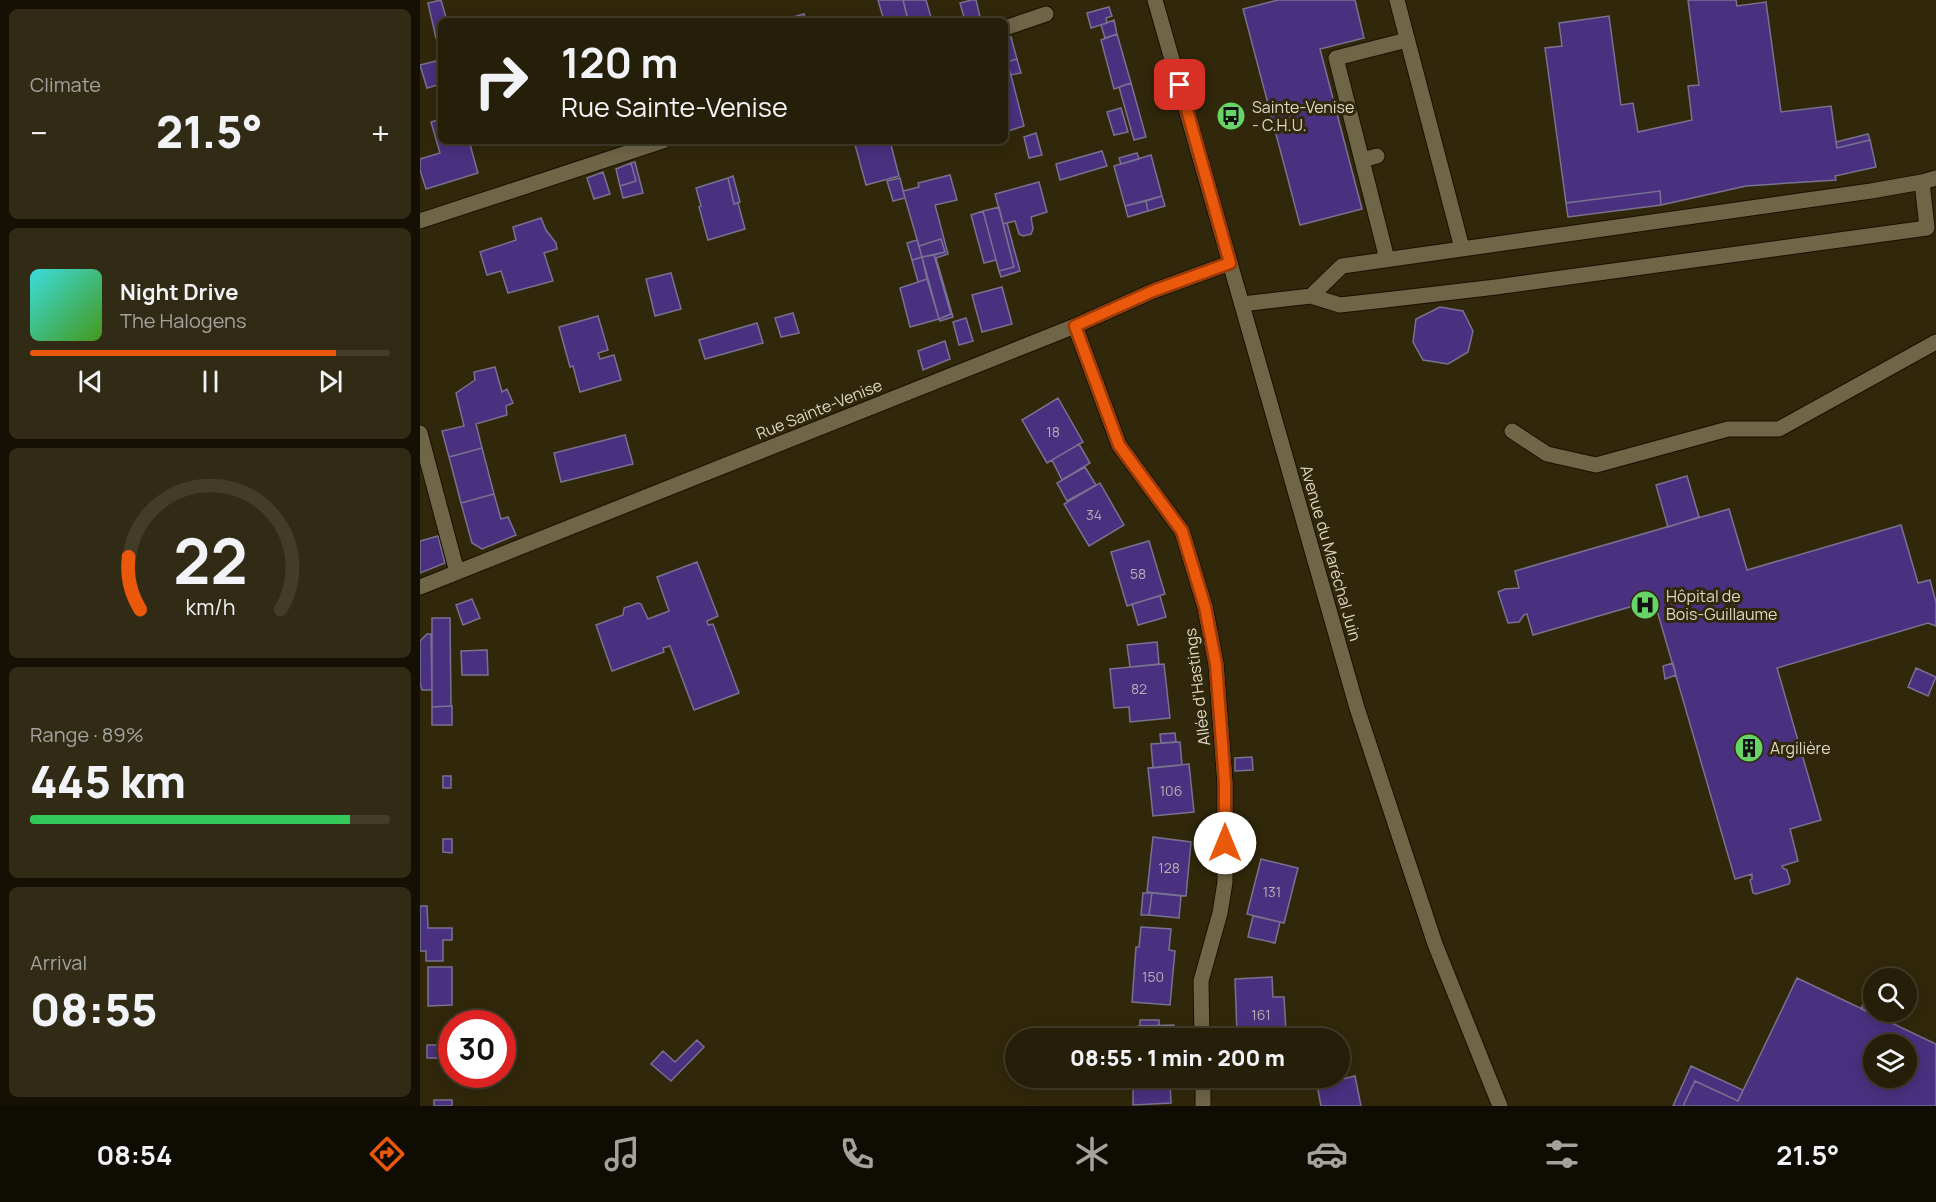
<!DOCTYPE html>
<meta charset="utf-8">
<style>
body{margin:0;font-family:Manrope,sans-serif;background:#312b16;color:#f1f3f6;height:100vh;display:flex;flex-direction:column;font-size:22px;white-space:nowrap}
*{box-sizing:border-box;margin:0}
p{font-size:20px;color:#a3a29c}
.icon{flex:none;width:33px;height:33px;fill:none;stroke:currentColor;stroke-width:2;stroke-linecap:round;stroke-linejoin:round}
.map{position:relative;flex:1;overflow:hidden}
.details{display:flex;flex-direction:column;gap:9px;padding:9px;background:#141004;width:420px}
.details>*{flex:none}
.hud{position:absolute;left:18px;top:18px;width:570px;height:126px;border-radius:9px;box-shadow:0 3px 15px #0003,0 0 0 2px #423c29;background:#251e08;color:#f1f3f6;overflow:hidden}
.tools{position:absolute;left:1443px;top:968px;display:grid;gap:12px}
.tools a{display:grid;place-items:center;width:54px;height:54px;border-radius:50%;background:#251e08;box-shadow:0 3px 15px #0003,0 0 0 2px #423c29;font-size:30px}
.speed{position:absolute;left:18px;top:1010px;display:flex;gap:12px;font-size:30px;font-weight:700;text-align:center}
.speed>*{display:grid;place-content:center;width:78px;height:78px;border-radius:50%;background:#251e08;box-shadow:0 3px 15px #0003,0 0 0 2px #423c29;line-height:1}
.speed .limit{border:9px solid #d22;background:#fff;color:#111}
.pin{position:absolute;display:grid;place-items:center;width:51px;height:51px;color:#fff;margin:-26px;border-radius:12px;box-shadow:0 3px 9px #0006}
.me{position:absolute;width:66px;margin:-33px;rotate:0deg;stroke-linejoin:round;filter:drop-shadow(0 0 4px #0008)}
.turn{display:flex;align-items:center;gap:21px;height:126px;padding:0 24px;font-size:27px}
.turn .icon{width:78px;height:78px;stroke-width:2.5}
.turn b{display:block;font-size:42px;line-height:51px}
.big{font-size:45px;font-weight:800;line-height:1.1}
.details .widget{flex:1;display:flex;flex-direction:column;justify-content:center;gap:9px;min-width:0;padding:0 21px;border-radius:9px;background:#312b16}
.details .dial{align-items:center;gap:0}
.dial svg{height:156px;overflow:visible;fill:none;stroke:#423c29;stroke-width:7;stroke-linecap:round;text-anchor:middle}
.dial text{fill:#f1f3f6;stroke:none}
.song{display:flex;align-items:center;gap:18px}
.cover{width:72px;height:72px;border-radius:9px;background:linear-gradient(135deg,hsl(180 70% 55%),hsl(100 70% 35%))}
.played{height:6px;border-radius:3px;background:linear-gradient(90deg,#ea580c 85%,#423c29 85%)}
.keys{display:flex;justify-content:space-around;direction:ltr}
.heat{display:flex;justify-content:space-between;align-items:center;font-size:33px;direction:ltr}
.charge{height:9px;border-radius:4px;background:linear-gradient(90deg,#34c759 89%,#423c29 0)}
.trip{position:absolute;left:585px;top:1028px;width:345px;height:60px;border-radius:30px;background:#251e08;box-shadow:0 3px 15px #0003,0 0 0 2px #423c29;font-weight:800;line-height:60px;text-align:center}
.tabs{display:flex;height:96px;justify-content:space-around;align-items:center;background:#0f0c03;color:#a3a29c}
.tabs .icon{width:42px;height:42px}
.tabs .on{color:#ea580c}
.tabs b{font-size:27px;color:#f1f3f6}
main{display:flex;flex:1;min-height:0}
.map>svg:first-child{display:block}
</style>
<main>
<section class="details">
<div class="widget"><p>Climate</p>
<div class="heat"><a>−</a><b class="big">21.5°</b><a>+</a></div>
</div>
<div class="widget">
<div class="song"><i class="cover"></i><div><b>Night Drive</b><p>The Halogens</p></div></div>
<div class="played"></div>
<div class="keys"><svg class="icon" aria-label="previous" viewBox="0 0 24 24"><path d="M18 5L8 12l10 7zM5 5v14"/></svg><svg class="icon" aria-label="pause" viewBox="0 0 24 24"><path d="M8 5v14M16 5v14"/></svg><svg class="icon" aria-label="next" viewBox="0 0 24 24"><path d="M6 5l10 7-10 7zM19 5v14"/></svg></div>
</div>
<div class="widget dial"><svg viewBox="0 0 100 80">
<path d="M14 69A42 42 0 1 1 86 69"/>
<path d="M14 69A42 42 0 0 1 8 42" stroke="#ea580c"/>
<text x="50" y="56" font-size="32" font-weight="700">22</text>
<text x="50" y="72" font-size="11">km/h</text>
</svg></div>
<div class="widget"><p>Range · 89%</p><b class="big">445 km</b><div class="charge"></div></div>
<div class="widget"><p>Arrival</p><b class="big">08:55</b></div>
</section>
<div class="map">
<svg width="1516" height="1106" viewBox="0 0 1516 1106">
<rect width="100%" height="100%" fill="#31280b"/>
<path fill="#49317f" stroke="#787290" stroke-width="1.5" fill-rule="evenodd" d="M21 0 27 21H21V37L16 38 8 3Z
M458 0H483L488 19 464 21Z
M483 0H506L512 21H488Z
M551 0H556L561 21H545L540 3Z
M858 0H935L944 38 900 49 942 209 880 225 823 9Z
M1268 0H1316L1317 6 1346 2 1361 112 1411 106 1417 148 1450 140 1456 167 1415 176 1416 180 1326 186 1241 205 1240 191 1146 203 1125 48 1142 46 1139 23 1189 16 1201 105 1213 103 1218 132 1272 120 1268 86 1279 85Z
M689 7 692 16 686 18 687 23 671 28 667 13Z
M384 14 386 21H359Z
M694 20 697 34 685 38 681 25Z
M697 34 711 83 694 89 681 40Z
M591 37 597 59 587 62 591 75 585 77V39Z
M597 59 601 73 591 75 587 62Z
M16 61 21 84 7 88 0 65Z
M591 75 604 126 585 132V77Z
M711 83 726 137 714 140 699 87Z
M701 108 708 132 694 135 687 112Z
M21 119V141H49L58 173 6 189 0 170V159L20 153 11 122Z
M616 133 622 155 609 158 604 137Z
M1448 134 1450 140 1417 148 1416 142Z
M434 141H470L479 176 446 185Z
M682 151 687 166 640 180 636 164Z
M717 153 719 159 701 164 699 158Z
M731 155 742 196 705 206 694 166Z
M215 162 223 193 203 198 200 186 216 181 211 163Z
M211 163 216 181 200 186 196 169Z
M183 172 190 194 174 199 167 178Z
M530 175 537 200 515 205 528 254 516 258 533 317 520 321 519 319 531 314 514 255 525 252 521 239 499 246 483 191 499 187 498 183Z
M313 176 320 202 314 204 308 178Z
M308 178 314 204 318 203 325 229 288 240 279 207 281 206 276 188Z
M480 178 485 198 473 201 467 181Z
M619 182 627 212 611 217 613 229 611 234 603 236 599 234 595 221 583 224 575 194Z
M1240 191 1241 205 1148 217 1146 203Z
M742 196 745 206 728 211 726 201Z
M726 201 728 211 708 217 705 206Z
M579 207 594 267 579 271 563 211Z
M563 211 576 260 564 263 551 215Z
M121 218 126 230 136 243 137 249 124 253 133 281 88 293 81 271 67 275 60 252 96 240 93 227Z
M587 223 600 271 581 277 579 271 594 267 583 224Z
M521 239 525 252 502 257 499 246Z
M497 240 502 257 492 260 487 243Z
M514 255 531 314 519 319 502 257Z
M502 257 507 279 498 282 492 260Z
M251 273 261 309 235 316 226 279Z
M507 279 519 319 490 327 480 288Z
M582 287 592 324 562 332 552 295Z
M1020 307 1043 311 1053 331 1048 352 1028 364 1003 360 993 342 996 319Z
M373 313 379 333 361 337 355 318Z
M178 316 188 350 178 353 180 359 194 355 201 380 160 392 153 366 150 367 139 327Z
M546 318 553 341 539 345 533 322Z
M337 323 343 343 285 359 279 340Z
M525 341 530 359 503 370 498 351Z
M75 367 82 392 87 389 93 403 86 406 87 415 56 424 62 448 29 457 22 431 44 426 36 393 55 380 54 372Z
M638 398 663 442 627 463 602 420Z
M205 435 213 464 141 482 134 453Z
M659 444 670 463 642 480 632 460Z
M62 448 74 494 41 503 29 457Z
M665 467 676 485 647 501 637 483Z
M1267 476 1279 517 1248 527 1236 485Z
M680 483 704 525 669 546 644 504Z
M74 494 81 519 88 517 96 535 62 549 52 543 41 503Z
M1309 509 1327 570 1481 525 1498 583 1510 580 1516 602V626L1508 623 1357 668 1401 820 1370 829 1378 861 1362 866 1363 868 1367 870 1370 881 1369 884 1336 894 1333 893 1330 880 1332 879V874L1315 879 1234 600 1113 635 1107 614 1104 615 1099 622 1088 623 1078 592 1085 589 1099 588 1095 571Z
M18 536 25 563 0 573V541Z
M729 541 745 594 707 606 691 552Z
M277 562 298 616 287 621 288 625 293 624 319 693 274 710 250 646 243 648 244 652 192 671 176 625 203 615 204 608 218 603 221 604 228 619 249 611 237 577Z
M740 596 746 617 718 625 712 604Z
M52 599 60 618 43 625 36 605Z
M12 618H30L31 706 12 707Z
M7 634H11L12 690H2L0 683V641Z
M737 642 739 664 710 667 707 645Z
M67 650 68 675H42L41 651Z
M1253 663 1256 675 1245 679 1243 666Z
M744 664 750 718 710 722 709 707 694 708 690 669Z
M1496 668 1516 677 1508 696 1488 687Z
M31 706H32V725H12V707Z
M755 733 756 742 741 743 740 734Z
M760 742 762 765 733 768 731 744Z
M832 757 833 770 815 771V758Z
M769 764 774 812 733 816 728 768Z
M23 776H31V788H23Z
M733 837 771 842 766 896 727 892Z
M23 839H32V853L23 852Z
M841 859 878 868 864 923 827 914Z
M723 893H732L729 915H721Z
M732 893 761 896 759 918 729 915Z
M0 906H7L8 928H32V940H23V961H6V951H0Z
M833 916 860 922 855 943 828 937Z
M721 927 751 929 749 950 755 951 750 1005 712 1002 716 947H719Z
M8 967H32V1005L8 1006Z
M852 977 853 997H864L866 1031 817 1034 815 979Z
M1377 978 1516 1044V1106H1263L1275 1081 1318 1101ZM1454 1044H1486V1077H1454Z
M1446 999 1454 1003V1011H1466L1463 1019 1441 1009Z
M720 1020H739V1026H720Z
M754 1025 755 1038H718V1026Z
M851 1032 852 1038H822V1034Z
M277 1040 284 1047 251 1081 231 1064 243 1051 255 1062Z
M7 1045H25V1058H7Z
M1271 1066 1323 1090 1318 1101 1275 1081 1263 1106H1253Z
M935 1076 941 1106H901L897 1085Z
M719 1077H756V1082L719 1083Z
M750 1082 751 1103 713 1105V1083Z
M14 1100H32V1106H14Z"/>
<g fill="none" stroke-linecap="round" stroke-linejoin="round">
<g stroke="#191000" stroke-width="17">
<path id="service" d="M977 0 1042 248
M942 160 957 156
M967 259 916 58 987 40
M891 296 922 266 1451 191 1502 182
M822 304 891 296 920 305 965 300 1076 287 1507 228 1502 182 1516 178
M1092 431 1127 454 1176 465 1308 429H1359L1516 342"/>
</g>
<g stroke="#191000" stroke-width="17">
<path id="minor" d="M585 28 626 14
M0 221 243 141
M655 326 699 445 762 531 785 607 796 664 805 783V882L800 913 781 981 782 1038
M0 433 37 572
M0 587 655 326 733 291 810 263
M783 1077V1106"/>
</g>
<g stroke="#191000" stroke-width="17">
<path id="tertiary" d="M735 0 937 708 1015 944 1080 1106"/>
</g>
<use href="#service" stroke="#6f6547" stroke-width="15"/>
<use href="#minor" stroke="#6f6547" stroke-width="15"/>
<use href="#tertiary" stroke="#6f6547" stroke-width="15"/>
</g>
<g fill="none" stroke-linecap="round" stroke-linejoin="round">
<g stroke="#983908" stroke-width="15">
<path id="route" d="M760 85 810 263 733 291 655 326 699 445 762 531 785 607 796 664 805 783V843"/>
</g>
<use href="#route" stroke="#ea580c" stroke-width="10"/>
</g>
<defs>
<g id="bus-disc" transform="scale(1.5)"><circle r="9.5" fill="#66d466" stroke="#31280b"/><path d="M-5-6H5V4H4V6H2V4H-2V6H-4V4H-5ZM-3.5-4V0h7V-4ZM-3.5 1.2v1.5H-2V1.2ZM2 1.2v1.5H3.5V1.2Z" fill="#111"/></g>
<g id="hospital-disc" transform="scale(1.5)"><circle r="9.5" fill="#66d466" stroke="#31280b"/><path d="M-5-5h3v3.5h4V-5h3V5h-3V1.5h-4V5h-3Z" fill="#111"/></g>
<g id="building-disc" transform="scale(1.5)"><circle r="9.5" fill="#66d466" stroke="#31280b"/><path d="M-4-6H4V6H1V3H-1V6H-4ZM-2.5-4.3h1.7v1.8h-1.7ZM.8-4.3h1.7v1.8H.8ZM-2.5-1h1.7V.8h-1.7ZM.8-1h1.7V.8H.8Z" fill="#111"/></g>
</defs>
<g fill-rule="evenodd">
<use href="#bus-disc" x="811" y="116"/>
<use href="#hospital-disc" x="1225" y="605"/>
<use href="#building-disc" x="1329" y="748"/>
</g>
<g text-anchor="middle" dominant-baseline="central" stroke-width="6" stroke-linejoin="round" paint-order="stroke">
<g font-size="14" fill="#b8aeb4">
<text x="633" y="431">18</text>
<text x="674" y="514">34</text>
<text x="718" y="573">58</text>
<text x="719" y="688">82</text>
<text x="751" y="790">106</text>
<text x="749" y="867">128</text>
<text x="852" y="891">131</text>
<text x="733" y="976">150</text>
<text x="841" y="1014">161</text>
</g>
<g font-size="16" fill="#ddd7c6" stroke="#31280b" text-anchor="start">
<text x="832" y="107">Sainte-Venise<tspan x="832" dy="18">- C.H.U.</tspan></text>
<text x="1246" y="596">Hôpital de<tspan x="1246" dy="18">Bois-Guillaume</tspan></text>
<text x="1350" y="748">Argilière</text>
</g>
<g font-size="16" fill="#ddd7c6" stroke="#31280b">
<text transform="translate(399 409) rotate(-22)">Rue Sainte-Venise</text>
<text transform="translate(911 553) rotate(74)">Avenue du Maréchal Juin</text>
<text transform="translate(777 687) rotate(-97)">Allée d'Hastings</text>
</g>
</g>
</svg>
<div class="tools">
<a><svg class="icon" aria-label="search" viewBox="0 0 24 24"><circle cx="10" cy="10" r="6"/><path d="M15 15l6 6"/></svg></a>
<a><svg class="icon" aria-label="layers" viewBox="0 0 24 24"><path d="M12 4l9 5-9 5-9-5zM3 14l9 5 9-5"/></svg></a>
</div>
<div class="speed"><div class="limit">30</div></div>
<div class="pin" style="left:760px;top:85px;background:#d93025"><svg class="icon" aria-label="arrive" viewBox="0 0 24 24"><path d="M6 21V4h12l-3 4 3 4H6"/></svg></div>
<svg class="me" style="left:805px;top:843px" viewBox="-20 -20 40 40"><circle r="19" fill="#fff"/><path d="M0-13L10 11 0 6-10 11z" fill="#ea580c"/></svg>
<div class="trip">08:55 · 1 min · 200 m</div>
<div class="hud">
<div class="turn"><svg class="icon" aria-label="right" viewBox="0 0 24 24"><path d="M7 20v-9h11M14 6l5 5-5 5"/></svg><div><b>120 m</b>Rue Sainte-Venise</div></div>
</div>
</div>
</main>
<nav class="tabs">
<b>08:54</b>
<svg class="icon on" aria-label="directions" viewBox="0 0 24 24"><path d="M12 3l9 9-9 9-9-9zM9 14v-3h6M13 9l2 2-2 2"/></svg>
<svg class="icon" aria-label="music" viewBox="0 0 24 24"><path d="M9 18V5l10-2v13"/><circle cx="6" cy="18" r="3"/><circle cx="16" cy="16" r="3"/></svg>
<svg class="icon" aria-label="phone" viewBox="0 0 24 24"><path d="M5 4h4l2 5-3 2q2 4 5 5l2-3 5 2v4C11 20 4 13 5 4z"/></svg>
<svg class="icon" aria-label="climate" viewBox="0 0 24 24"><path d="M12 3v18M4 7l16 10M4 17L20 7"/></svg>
<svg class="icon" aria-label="car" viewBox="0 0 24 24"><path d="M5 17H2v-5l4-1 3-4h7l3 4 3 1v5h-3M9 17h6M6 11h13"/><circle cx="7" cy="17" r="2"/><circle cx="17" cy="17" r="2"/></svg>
<svg class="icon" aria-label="filters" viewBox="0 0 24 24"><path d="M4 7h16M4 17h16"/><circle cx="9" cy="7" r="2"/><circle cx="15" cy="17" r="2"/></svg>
<b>21.5°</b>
</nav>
